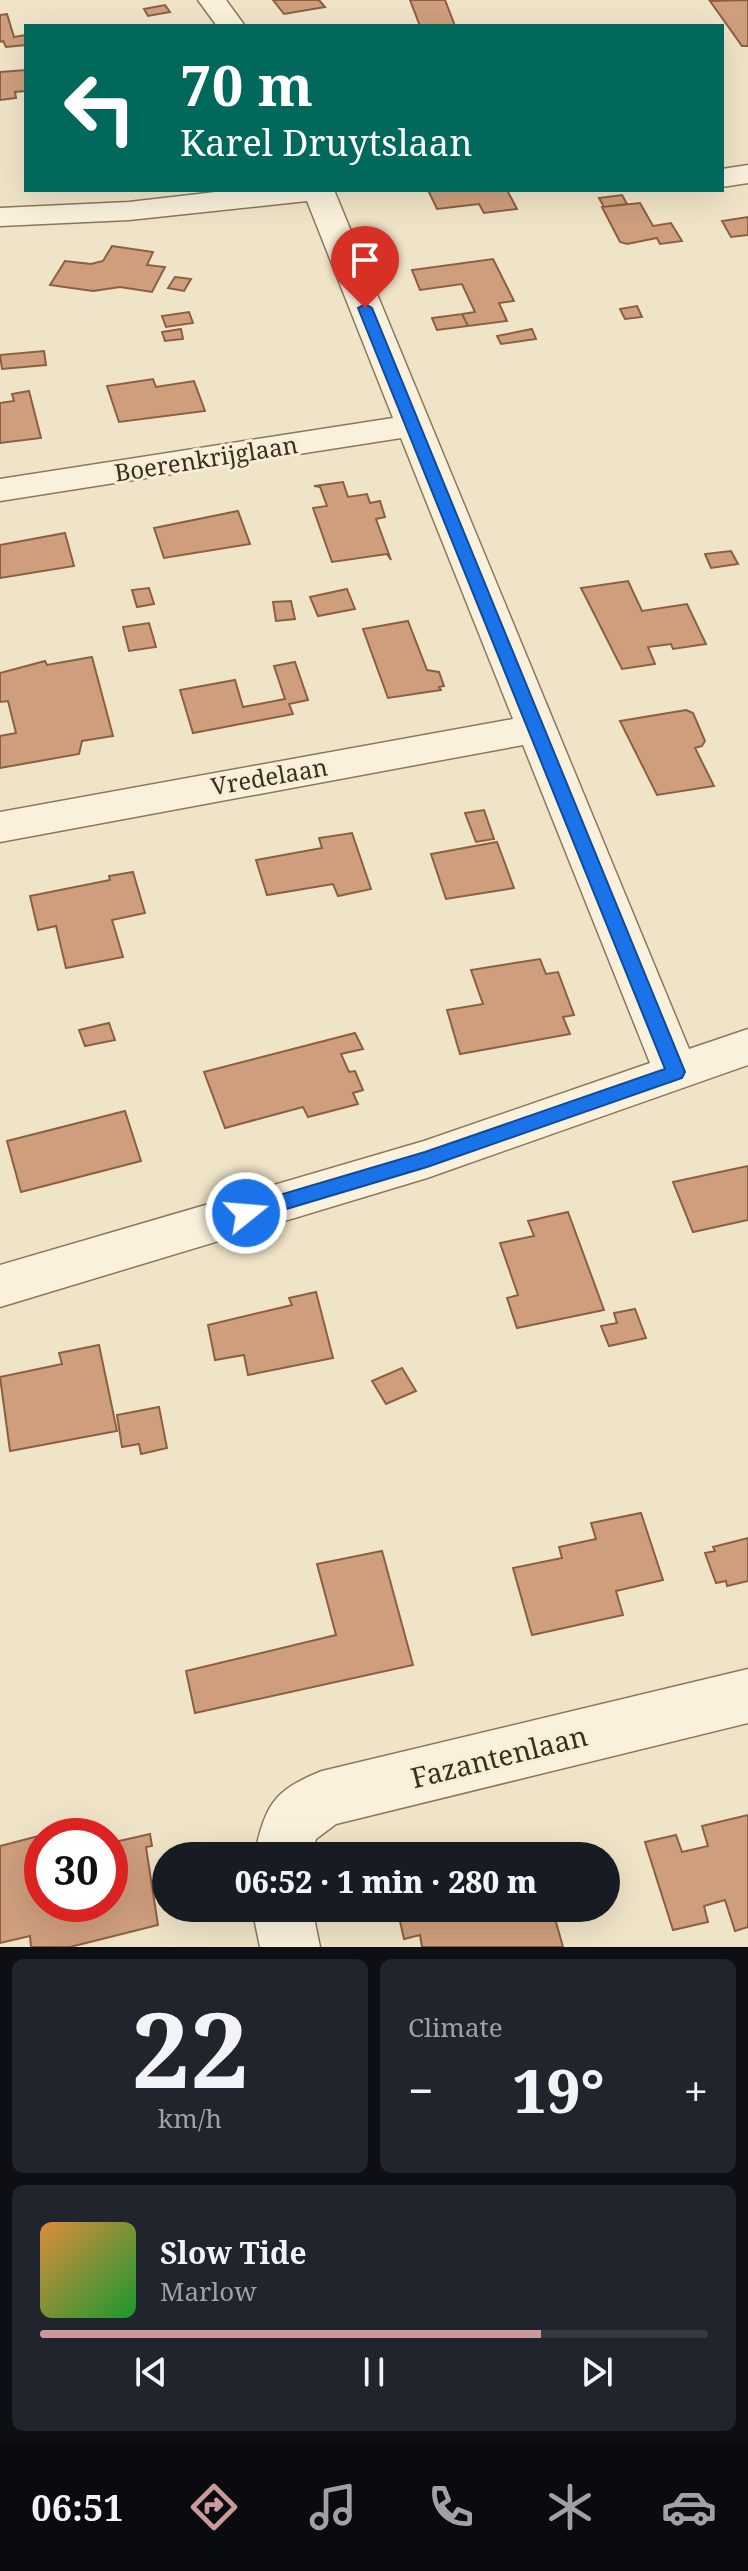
<!DOCTYPE html>
<meta charset="utf-8">
<style>
body{margin:0;font-family:"Noto Serif",serif;background:#20242c;color:#f1f3f6;height:100vh;display:flex;flex-direction:column;font-size:30px;white-space:nowrap}
*{box-sizing:border-box;margin:0}
p{font-size:26px;color:#9ea1a6}
.icon{flex:none;width:44px;height:44px;fill:none;stroke:currentColor;stroke-width:2;stroke-linecap:round;stroke-linejoin:round}
.map{position:relative;height:1947px;overflow:hidden}
.panel{display:flex;flex-direction:column;gap:12px;padding:12px;background:#0d0f14;flex:1}
.panel>*{flex:none}
.top-card{position:absolute;left:24px;top:24px;width:700px;height:168px;border-radius:0px;box-shadow:0 8px 32px #0002;background:#00695c;color:#fff;overflow:hidden}
.speed{position:absolute;left:24px;top:1818px;display:flex;gap:16px;font-size:40px;font-weight:700;text-align:center}
.speed>*{display:grid;place-content:center;width:104px;height:104px;border-radius:50%;background:#171b24;box-shadow:0 8px 32px #0002;line-height:1}
.speed .limit{border:12px solid #d22;background:#fff;color:#111}
.pin{position:absolute;display:grid;place-items:center;width:68px;height:68px;color:#fff;margin:-82px -34px;border-radius:50% 50% 50% 0;rotate:-45deg;box-shadow:0 0 8px #0007}
.pin .icon{rotate:45deg}
.me{position:absolute;width:88px;margin:-44px;rotate:73deg;stroke-linejoin:round;filter:drop-shadow(0 0 6px #0008)}
.turn{display:flex;align-items:center;gap:28px;height:168px;padding:0 24px;font-size:36px}
.turn .icon{width:104px;height:104px;stroke-width:2.5}
.turn b{display:block;font-size:56px;line-height:68px}
.big{font-size:60px;font-weight:800;line-height:1.1}
.panel .widget{flex:1;display:flex;flex-direction:column;justify-content:center;gap:12px;min-width:0;padding:0 28px;border-radius:12px;background:#20242c}
.panel .dial{align-items:center;gap:0}
.dial b{font-size:104px;line-height:1}
.song{display:flex;align-items:center;gap:24px}
.cover{width:96px;height:96px;border-radius:12px;background:linear-gradient(135deg,hsl(30 70% 55%),hsl(130 70% 35%))}
.played{height:8px;border-radius:4px;background:linear-gradient(90deg,#cc999b 75%,#363941 75%)}
.keys{display:flex;justify-content:space-around;direction:ltr}
.heat{display:flex;justify-content:space-between;align-items:center;font-size:44px;direction:ltr}
.panel .tiles{flex:1;display:grid;gap:12px;grid-template-columns:1fr 1fr}
.widget:last-child{grid-column:span 2}
.trip{position:absolute;left:152px;top:1842px;width:468px;height:80px;border-radius:40px;background:#171b24;box-shadow:0 8px 32px #0002;font-weight:800;line-height:80px;text-align:center}
.tabs{display:flex;height:128px;justify-content:space-around;align-items:center;background:#090b0e;color:#9ea1a6}
.tabs .icon{width:56px;height:56px}
.tabs .on{color:#cc999b}
.tabs b{font-size:36px;color:#f1f3f6}
.map>svg:first-child{display:block}
</style>
<div class="map">
<svg width="748" height="1947" viewBox="0 0 748 1947">
<rect width="100%" height="100%" fill="#f0e4c8"/>
<path fill="#cf9f7d" stroke="#8d5f41" stroke-width="2" d="M273 0H319L325 7 284 14Z
M410 0H445L455 26H420Z
M748 0V46H742L710 1Z
M165 5 170 12 148 16 144 9Z
M7 14 14 37 26 35V45L6 47 3 41 0 42V15Z
M26 70V91L15 92 16 98 0 100V72Z
M428 190H507L517 209 484 213 479 204 437 209Z
M622 195 627 204 604 207 599 198Z
M640 203 653 226 671 223 682 241 660 244 657 238 627 244 620 242 602 207Z
M748 217V235L731 237 722 221Z
M112 246 153 252 147 265 165 267 152 292 120 287 93 291 50 285 65 261 91 264 103 261Z
M493 259 514 301 499 303 507 321 468 326 462 314 475 312 462 284 420 290 412 270Z
M175 277 191 279 184 291 168 288Z
M637 306 642 317 625 319 620 309Z
M189 312 193 323 166 327 162 316Z
M462 314 468 326 437 330 432 318Z
M181 329 183 339 165 341 162 332Z
M532 329 536 339 501 344 497 336Z
M44 351 46 365 2 369 0 355Z
M153 379 156 387 194 381 205 411 119 422 107 386Z
M29 391 41 438 0 443V403L14 401 12 394Z
M343 482 348 497 367 494 370 503 380 501 385 517 376 519 391 560 387 554 332 562 313 508 327 506 320 487 314 486Z
M238 511 250 544 164 558 154 528Z
M65 533 74 566 0 578V545Z
M731 551 738 564 711 568 705 554Z
M628 581 642 611 687 604 706 644 673 649 671 644 648 647 655 664 622 669 581 588Z
M149 588 154 604 137 607 132 590Z
M347 589 355 609 318 616 310 597Z
M291 601 295 619 276 621 273 602Z
M408 621 427 670 439 672 444 686 439 687 441 690 388 698 363 629Z
M149 623 156 647 129 651 123 627Z
M92 657 113 736 82 741 79 754 0 768V736L16 733 8 701 0 702V673L45 661 47 665Z
M295 662 308 700 289 704 293 714 193 733 180 690 235 680 243 707 285 699 274 666Z
M686 710 693 713 705 741 702 746 695 748 714 786 657 795 620 721Z
M484 810 494 839 476 842 465 813Z
M352 833 371 889 338 896 333 884 267 895 256 860 322 848 319 838Z
M497 842 514 888 446 899 431 854Z
M133 872 145 913 112 920 123 957 66 968 56 926 38 930 30 896 110 880 109 876Z
M540 959 546 974 558 972 574 1015 563 1017 570 1034 460 1054 447 1010 483 1004 471 970Z
M109 1023 115 1040 85 1046 79 1030Z
M355 1033 363 1049 341 1054 349 1072 355 1071 363 1090 353 1093 358 1104 308 1117 303 1107 225 1128 204 1072Z
M125 1111 141 1161 21 1192 7 1141Z
M748 1166V1220L693 1232 673 1182Z
M568 1212 604 1310 517 1328 507 1298 518 1295 500 1243 534 1236 528 1221Z
M316 1292 333 1358 248 1375 244 1355 215 1360 208 1325 292 1305 289 1298Z
M635 1309 646 1338 609 1346 601 1326 617 1323 614 1313Z
M99 1345 117 1431 10 1451 0 1377 62 1364 59 1353Z
M402 1368 416 1391 386 1404 372 1381Z
M159 1407 167 1448 141 1454 139 1444 122 1447 117 1415Z
M641 1513 663 1580 616 1591 623 1615 532 1635 513 1568 562 1558 559 1547 596 1539 591 1523Z
M748 1538V1581L727 1586 726 1581 716 1583 705 1553 715 1551 713 1547Z
M382 1551 413 1665 195 1713 186 1671 336 1635 317 1564Z
M748 1815V1927L735 1931 725 1900 704 1906 708 1922 673 1930 645 1842 676 1835 682 1852 708 1846 702 1826Z
M46 1834 48 1836H42V1904H110V1843L150 1834 152 1846 146 1847 158 1925 70 1947H31L30 1936 0 1943V1846Z
M397 1908H552L563 1947H422L420 1935 404 1939Z"/>
<g fill="none" stroke-linecap="round" stroke-linejoin="round">
<g stroke="#8d765c" stroke-width="3">
<path id="street" d="M198 0H226L245 26H217Z
M748 165V183L722 187V169Z
M233 190H334L689 1049 748 1029V1065L427 1178 0 1307V1265L424 1141 650 1063 523 745 0 842V812L513 719 401 438 0 501V479L393 418 307 201 129 220 0 226V208L129 202Z
M748 1669V1723L336 1824 316 1839 312 1856H254C266 1805 272 1791 322 1771Z
M252 1908H312L320 1947H260Z"/>
</g>
<use href="#street" fill="#faf1dc" fill-rule="evenodd"/>
</g>
<path fill="#1a73e8" stroke="#114b97" stroke-width="2" d="M365 304 372 308 685 1072 682 1078 427 1167 246 1221 236 1213 239 1207 425 1152 665 1069 358 308Z"/>
<g text-anchor="middle" dominant-baseline="central" stroke-width="6" stroke-linejoin="round" paint-order="stroke">
<g font-size="24" fill="#3d2e20" stroke="#f7eed8">
<text transform="translate(206 458) rotate(-9)">Boerenkrijglaan</text>
<text transform="translate(269 776) rotate(-10)">Vredelaan</text>
</g>
<g font-size="28" fill="#3d2e20" stroke="#f7eed8">
<text transform="translate(499 1756) rotate(-14)">Fazantenlaan</text>
</g>
</g>
</svg>
<div class="speed"><div class="limit">30</div></div>
<div class="pin" style="left:365px;top:308px;background:#d93025"><svg class="icon" aria-label="arrive" viewBox="0 0 24 24"><path d="M6 21V4h12l-3 4 3 4H6"/></svg></div>
<svg class="me" style="left:246px;top:1213px" viewBox="-20 -20 40 40"><circle r="17" fill="#1a73e8" stroke="#fff" stroke-width="3"/><path d="M0-11L8 9 0 5-8 9z" fill="#fff"/></svg>
<div class="trip">06:52 · 1 min · 280 m</div>
<div class="top-card">
<div class="turn"><svg class="icon" aria-label="left" viewBox="0 0 24 24"><path d="M17 20v-9H6M10 6l-5 5 5 5"/></svg><div><b>70 m</b>Karel Druytslaan</div></div>
</div>
</div>
<section class="panel">
<div class="tiles">
<div class="widget dial"><b>22</b><p>km/h</p></div>
<div class="widget"><p>Climate</p>
<div class="heat"><a>−</a><b class="big">19°</b><a>+</a></div>
</div>
<div class="widget">
<div class="song"><i class="cover"></i><div><b>Slow Tide</b><p>Marlow</p></div></div>
<div class="played"></div>
<div class="keys"><svg class="icon" aria-label="previous" viewBox="0 0 24 24"><path d="M18 5L8 12l10 7zM5 5v14"/></svg><svg class="icon" aria-label="pause" viewBox="0 0 24 24"><path d="M8 5v14M16 5v14"/></svg><svg class="icon" aria-label="next" viewBox="0 0 24 24"><path d="M6 5l10 7-10 7zM19 5v14"/></svg></div>
</div>
</div>
</section>
<nav class="tabs">
<b>06:51</b>
<svg class="icon on" aria-label="directions" viewBox="0 0 24 24"><path d="M12 3l9 9-9 9-9-9zM9 14v-3h6M13 9l2 2-2 2"/></svg>
<svg class="icon" aria-label="music" viewBox="0 0 24 24"><path d="M9 18V5l10-2v13"/><circle cx="6" cy="18" r="3"/><circle cx="16" cy="16" r="3"/></svg>
<svg class="icon" aria-label="phone" viewBox="0 0 24 24"><path d="M5 4h4l2 5-3 2q2 4 5 5l2-3 5 2v4C11 20 4 13 5 4z"/></svg>
<svg class="icon" aria-label="climate" viewBox="0 0 24 24"><path d="M12 3v18M4 7l16 10M4 17L20 7"/></svg>
<svg class="icon" aria-label="car" viewBox="0 0 24 24"><path d="M5 17H2v-5l4-1 3-4h7l3 4 3 1v5h-3M9 17h6M6 11h13"/><circle cx="7" cy="17" r="2"/><circle cx="17" cy="17" r="2"/></svg>
</nav>
